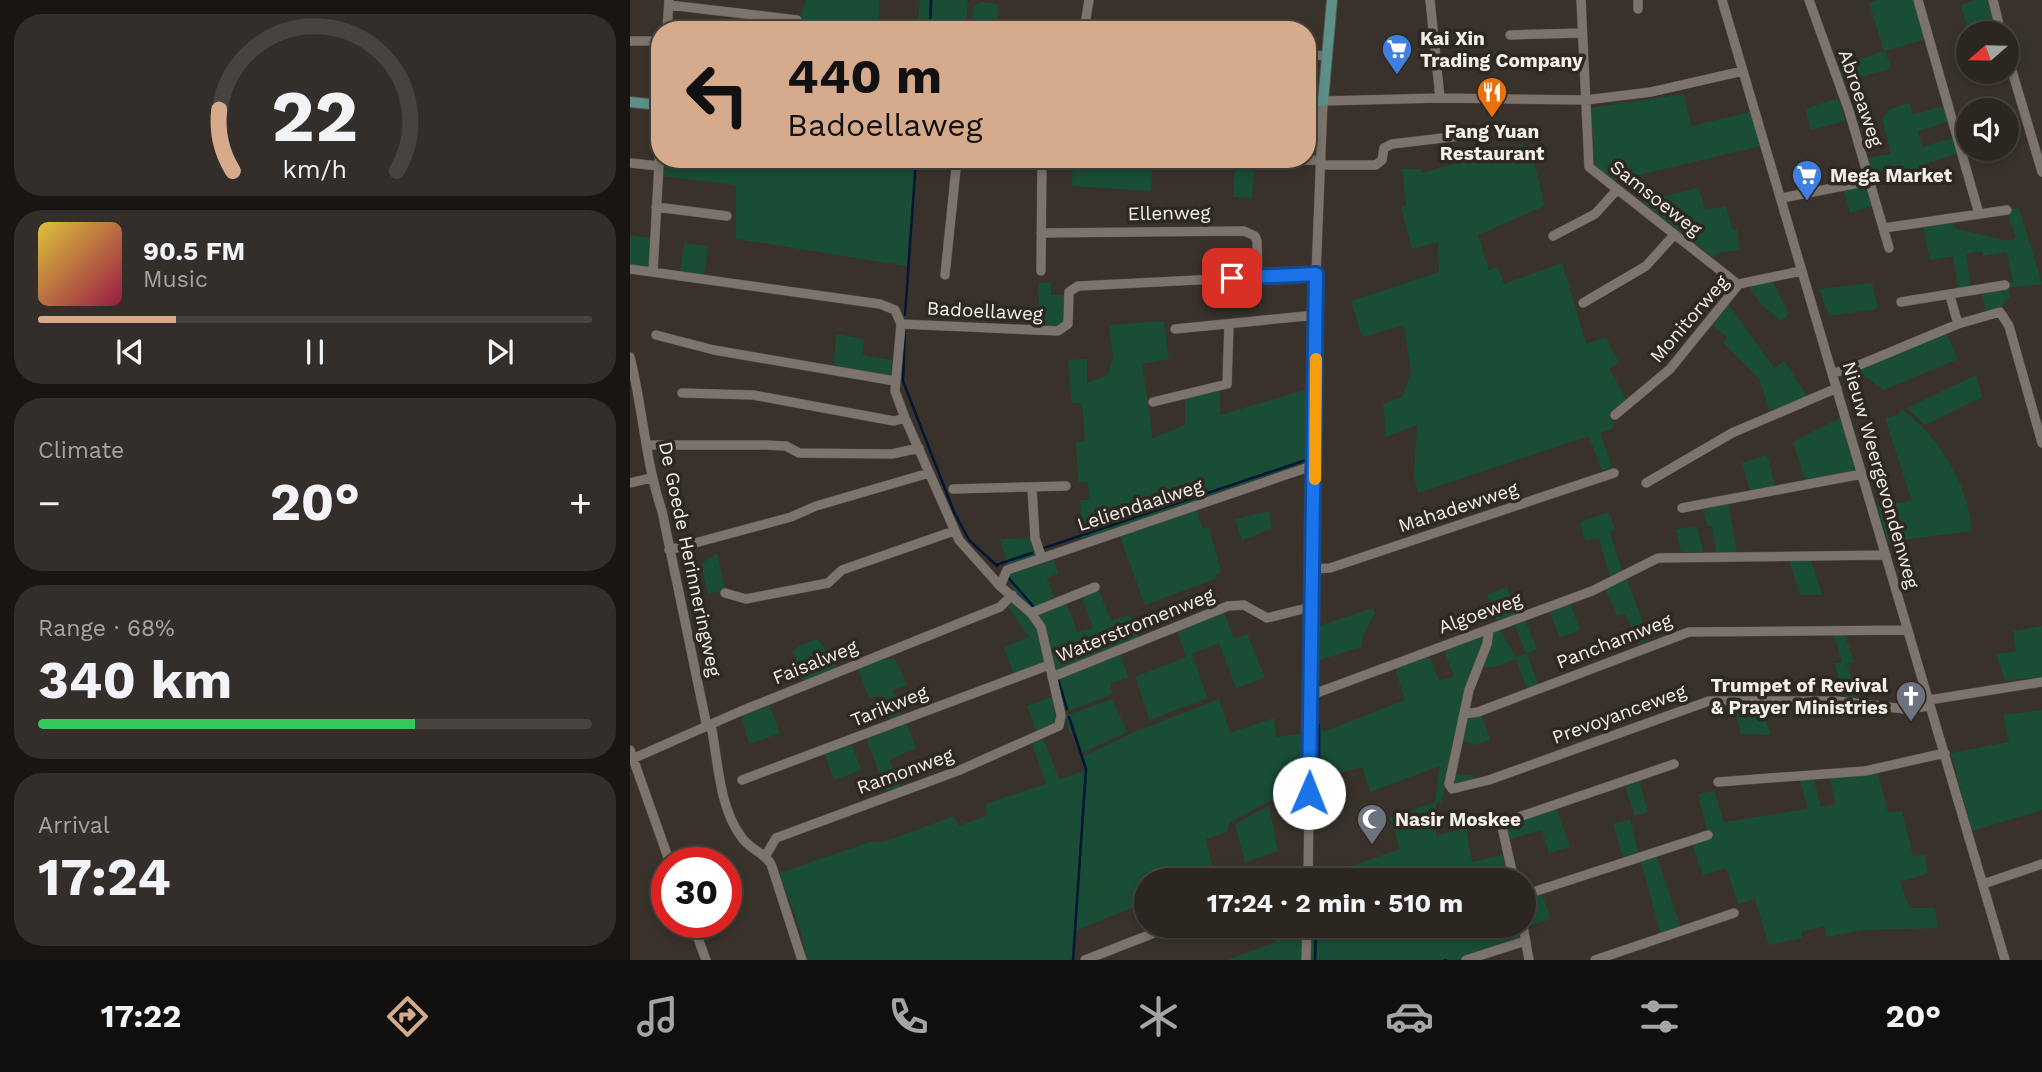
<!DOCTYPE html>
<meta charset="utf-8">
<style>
body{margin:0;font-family:"Work Sans",sans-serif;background:#332e29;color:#f1f3f6;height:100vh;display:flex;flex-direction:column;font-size:26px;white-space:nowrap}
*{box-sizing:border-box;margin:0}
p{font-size:23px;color:#a6a5a5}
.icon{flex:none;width:38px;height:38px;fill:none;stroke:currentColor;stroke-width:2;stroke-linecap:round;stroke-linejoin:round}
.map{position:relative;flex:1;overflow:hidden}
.panel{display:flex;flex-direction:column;gap:14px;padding:14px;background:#181512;width:630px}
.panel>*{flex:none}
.top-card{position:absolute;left:21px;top:21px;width:665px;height:147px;border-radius:28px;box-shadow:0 4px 10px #0003,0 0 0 2px #47433e;background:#d6ab8b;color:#111;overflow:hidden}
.needle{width:46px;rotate:250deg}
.controls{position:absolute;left:1326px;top:21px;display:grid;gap:14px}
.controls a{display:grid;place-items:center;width:63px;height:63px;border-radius:50%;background:#2b2620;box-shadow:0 4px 10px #0003,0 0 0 2px #47433e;font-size:35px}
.speed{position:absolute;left:21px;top:847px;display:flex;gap:14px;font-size:35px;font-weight:700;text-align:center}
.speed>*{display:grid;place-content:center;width:91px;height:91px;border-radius:50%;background:#2b2620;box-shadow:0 4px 10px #0003,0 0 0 2px #47433e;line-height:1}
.speed .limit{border:10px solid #d22;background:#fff;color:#111}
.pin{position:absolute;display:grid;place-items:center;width:60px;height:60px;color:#fff;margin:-30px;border-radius:14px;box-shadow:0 4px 10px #0006}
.me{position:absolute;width:77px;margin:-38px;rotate:1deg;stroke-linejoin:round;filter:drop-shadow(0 0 5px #0008)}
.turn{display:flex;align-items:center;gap:24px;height:147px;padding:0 21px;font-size:32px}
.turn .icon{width:91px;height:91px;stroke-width:2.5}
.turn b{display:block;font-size:49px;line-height:60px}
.big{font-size:52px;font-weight:700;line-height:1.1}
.panel .widget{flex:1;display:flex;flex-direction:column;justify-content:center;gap:10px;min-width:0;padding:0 24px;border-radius:28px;background:#332e29}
.panel .dial{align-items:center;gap:0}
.dial svg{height:182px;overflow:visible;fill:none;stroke:#47433e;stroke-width:7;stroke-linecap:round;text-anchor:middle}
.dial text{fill:#f1f3f6;stroke:none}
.song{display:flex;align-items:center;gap:21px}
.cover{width:84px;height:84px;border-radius:10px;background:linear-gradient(135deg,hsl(50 70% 55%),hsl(340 70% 35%))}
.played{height:7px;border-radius:4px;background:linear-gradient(90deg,#d6ab8b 25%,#47433e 25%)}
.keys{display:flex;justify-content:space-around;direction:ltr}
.heat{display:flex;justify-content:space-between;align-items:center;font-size:38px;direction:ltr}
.charge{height:10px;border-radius:5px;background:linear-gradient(90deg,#34c759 68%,#47433e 0)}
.trip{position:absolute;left:504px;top:868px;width:402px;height:70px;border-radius:35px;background:#2b2620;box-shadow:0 4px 10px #0003,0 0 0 2px #47433e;font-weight:700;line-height:70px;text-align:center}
.tab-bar{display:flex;height:112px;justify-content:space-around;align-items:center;background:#110f0d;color:#a6a5a5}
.tab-bar .icon{width:49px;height:49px}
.tab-bar .on{color:#d6ab8b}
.tab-bar b{font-size:32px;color:#f1f3f6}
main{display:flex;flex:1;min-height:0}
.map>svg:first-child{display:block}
</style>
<main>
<section class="panel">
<div class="widget dial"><svg viewBox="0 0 100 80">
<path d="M14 69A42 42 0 1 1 86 69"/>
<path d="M14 69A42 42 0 0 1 8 42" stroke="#d6ab8b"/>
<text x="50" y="56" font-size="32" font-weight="700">22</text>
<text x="50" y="72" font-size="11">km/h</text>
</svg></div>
<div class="widget">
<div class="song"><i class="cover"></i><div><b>90.5 FM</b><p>Music</p></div></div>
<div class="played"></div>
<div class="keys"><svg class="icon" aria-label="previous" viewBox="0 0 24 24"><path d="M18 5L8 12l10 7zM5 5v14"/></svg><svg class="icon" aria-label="pause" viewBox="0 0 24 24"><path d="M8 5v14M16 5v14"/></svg><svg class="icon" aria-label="next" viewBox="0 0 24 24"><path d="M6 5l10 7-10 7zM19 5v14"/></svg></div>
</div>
<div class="widget"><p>Climate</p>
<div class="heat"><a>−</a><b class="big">20°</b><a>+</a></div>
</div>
<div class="widget"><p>Range · 68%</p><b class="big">340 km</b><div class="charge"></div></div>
<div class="widget"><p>Arrival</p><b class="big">17:24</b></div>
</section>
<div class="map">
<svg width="1412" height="960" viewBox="0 0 1412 960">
<rect width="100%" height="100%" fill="#39322b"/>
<path fill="#194d36" d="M176 0H250L247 30H165Z
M290 0H338L336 30H287Z
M1247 0H1286L1297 39 1255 51 1261 68 1212 83 1206 67 1254 51 1239 3Z
M1345 0H1361L1367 26 1338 31 1331 5Z
M352 2 368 4 367 30H340L344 6Z
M1054 94 1061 126 1121 112 1131 146 983 181 965 167 961 108Z
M1208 98 1215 121 1181 130 1175 109Z
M1279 103 1283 115 1316 105 1321 121 1288 131 1292 147 1326 137 1330 153 1297 163 1301 175 1268 181 1266 169 1240 173 1235 158 1261 154 1252 119 1260 109Z
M893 144 895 154H902L915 206 848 235 859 270 868 267 874 284 932 263 956 344 976 337 989 363 979 369 997 400 980 415 984 428 970 433 982 467 972 471 959 436 788 493 784 476 787 425 756 437 753 404 772 397 781 373 774 325 732 337 721 301 809 272 808 242 782 249 771 206 776 205 772 169H790L792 173Z
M32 159H286L277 266 106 239V185L31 176Z
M443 159H523L521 191 442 186Z
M605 159H625L622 198 603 197Z
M1236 184 1245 205 1220 213 1213 187Z
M1069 188 1075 210 1096 206 1102 229H1107L1110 250 1087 253 1084 258 1011 201Z
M1389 208 1412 284 1378 288 1381 298 1375 300 1372 307 1356 312 1351 288 1383 282 1377 252 1353 256 1352 251 1336 254 1341 286 1328 288 1323 256 1300 260 1292 222 1322 217 1324 228 1378 241 1386 238 1376 210Z
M0 235 22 238 19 266H0Z
M54 243 78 246 74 276 50 272Z
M1140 276 1159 314 1151 321 1129 302 1116 282Z
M408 283H421V295H435V322L430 327 410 328Z
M1242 283 1248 309 1199 316 1189 289Z
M1097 302 1144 368 1154 361 1179 399 1141 415 1129 378 1093 343 1097 337 1079 323Z
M534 321 539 359 512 364 523 438 555 425V397L590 387V415L682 388 679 461 452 540 450 500H459L458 482H448L446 443 455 441 452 403H442L438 360 457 359V383L478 375 483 358 479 325Z
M1316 332 1328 359 1253 390 1231 373 1230 369Z
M206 334 234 339 232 355 262 360 261 378 204 365Z
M1346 375 1352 397 1295 425 1277 408Z
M1271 409C1309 436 1338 484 1342 531L1258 542 1247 506 1282 501 1255 418 1268 415Z
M1212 417 1225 468 1221 473 1176 483 1163 442Z
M1137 455 1146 489 1121 494 1112 463Z
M1098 503 1107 552H1086L1082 526H1077L1073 510Z
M566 508 572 528 579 527 591 572 586 574 587 578 515 605 489 534Z
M639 511 642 528 612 541 605 519Z
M979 512 985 530 980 532 992 572 980 577 969 538 955 541 950 522Z
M1067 527 1073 552H1051L1046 529Z
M402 538 406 555 378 566 370 539Z
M87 553 95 590 78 594 71 564Z
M1158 557H1180L1192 595H1170Z
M423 558 428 574 417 578 424 598 403 609 395 605 377 578 379 573Z
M996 577 1019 640 1008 644 995 613 987 616 974 586Z
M877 587 886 615 867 622 857 594Z
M468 588 481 621 500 615 509 639 424 671 406 614 435 599 447 632 463 628 451 593Z
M939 600 950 630 930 638 918 608Z
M382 604H388L407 626 414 661 384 675 374 647 399 637 378 607Z
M743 608 745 613 733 635 732 647 686 661V627Z
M593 610 604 639 617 634 635 678 606 688 589 643 562 654 577 698 520 720 505 677 556 657 547 630Z
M894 618 907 649 897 654 908 684 897 688 886 659 865 667H848L864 630 869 629 886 657 896 654 884 622Z
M1412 626V677L1375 681 1366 654 1386 651 1383 631Z
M1203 631H1214L1224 663 1217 664 1227 698 1214 696 1204 663H1212Z
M853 635 854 641C838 677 829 715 820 753 816 770 817 786 811 802L806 803V836L836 827 842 862 876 854 881 874 846 880H682L770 849 760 818 805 802 810 766 740 792 732 767 693 777 683 775 686 726 691 724 693 732 775 700 764 665 799 656 809 681 824 676 813 647Z
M188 639 208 668 174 683 163 651 172 644Z
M490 654 498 677 480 684 482 692 478 696 436 712 427 686 430 678Z
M265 659 277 685 263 690 273 717 260 721 251 695 239 698 227 667 242 660Z
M423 696 426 724 407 733 397 706Z
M482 699 497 732 452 753 446 733 440 734 435 716Z
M589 699 600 733 644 718 646 737 677 733 676 790 640 801 600 822 597 832 576 839 584 875 572 880H516V902L445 931 443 960H177L171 932 149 873 241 842H254L324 816 329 826 358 815 355 804 416 784 401 741 413 737 429 779 455 771 452 757 507 731Z
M1102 700 1130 702 1141 735 1111 734Z
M139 704 150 733 119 744 111 714Z
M1412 710V810L1342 831 1321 753 1379 742 1373 715Z
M851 712 860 740 845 745 832 740 826 774 843 775V779L823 783 836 715Z
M276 722 286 748 259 760 271 787 257 793 235 736Z
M221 742 231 770 204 780 194 752Z
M1247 771 1258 812 1272 811 1283 856 1295 855 1298 874 1270 881 1279 908H1305L1308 928 1233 930 1197 937 1194 926 1171 932 1172 938 1139 945 1125 899 1108 904 1096 868 1073 875 1062 844 1079 838 1068 794 1084 791 1094 822 1178 809 1169 777 1183 776 1191 807 1206 804 1199 776Z
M1008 777 1018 812 1005 816 993 781Z
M925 804 940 847 919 853 912 830 878 840 876 832 880 823Z
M639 806 648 851 615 862 605 824Z
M1000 819 1009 855 994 860 983 824Z
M1026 854 1051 928 1031 935 1010 859Z
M911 892 921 919 896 927 894 897Z
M641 926H674L673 960H597L646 942Z
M681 926H890L891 934 887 939 828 960H680Z"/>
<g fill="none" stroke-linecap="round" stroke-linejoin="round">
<path stroke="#001636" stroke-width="2.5" d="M300 30 301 0
M275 315 286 159
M275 329 273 381 324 512 339 540 367 566
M414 548 676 460 678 456
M366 565 402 553
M376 575 404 607
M428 679 437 709
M439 717 456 769 443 960
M689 793V725
M685 960 686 926
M815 960H816"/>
<g stroke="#57514b" stroke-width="10">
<path id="minor" d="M800 0 810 98
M951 0 959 167 1105 282
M1092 0 1375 960
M1179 0 1219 111 1259 248
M1288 0 1349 214
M1363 0 1371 33
M39 5 167 20
M1008 9V0
M37 30 39 0
M454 30 459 0
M880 35 952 33
M0 41H30
M677 54 695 56
M1377 54 1412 172
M641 161 691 160
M0 163 29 166
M691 165H746L752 160 754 148 762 144 856 133
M1152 198 1239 181
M26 207 97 216
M1254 228 1377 210
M411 233 614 231 625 236 627 241 628 276
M923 236 965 214 986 191
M0 269 250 304 265 310 271 324 428 331 438 324 439 292 448 286 686 274
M411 271 412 159
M23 272 30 146
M315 275 327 159
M1320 296 1328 324
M1271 302 1375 285
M953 303 1016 266 1044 235
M271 324 265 391 275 418 329 540 370 586
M545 329 686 315
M26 335 84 350 265 381
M0 357C13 408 15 461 32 511L77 727
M1203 373 1222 368 1328 324 1370 312 1379 326 1412 443
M52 393 123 395 264 421 275 418
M523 402 597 384 599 325
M985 415 1040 369 1109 284 1171 271
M17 445H135L156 446 169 453 262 454 289 448
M0 483 21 478
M1016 483 1102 433 1207 388
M402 488 405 538 411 556
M323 489 436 486
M1052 508 1232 474
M39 550 161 517 186 506 299 473
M683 569 700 568 984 473
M95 593 116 599 198 583 212 570 324 531
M401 613 465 587
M859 630 857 644 839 690 819 784 822 789 859 780 1079 701H1207L1275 709 1300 706
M422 677 598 606 614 605 637 618 681 607
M681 695 962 591 1028 558 1256 555
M1299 700 1412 682
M834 714 848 712 1059 632 1277 630
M81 725C88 760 89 806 110 835 118 849 133 851 141 864L172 960
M0 750 40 863
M0 760 111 711 370 607 382 595
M112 780 419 665
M1088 782 1235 771 1315 753
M136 855 146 838 330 770 429 726 431 715 411 627 401 613 370 586 377 570 685 465
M658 880 678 872
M678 880 686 274 693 101 810 98 956 100 1021 92 1113 71
M884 880 872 827 874 822 1044 764
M1353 884 1412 864
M894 895 1078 835
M62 922 76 960
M893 926 899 960
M455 960 542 926
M676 960 677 926
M836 960 895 941
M965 960 1104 913"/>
</g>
<g stroke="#57514b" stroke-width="12">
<path id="major" d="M677 101H693L702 0
M0 102 30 105"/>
</g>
<use href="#minor" stroke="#7c736c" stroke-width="9"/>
<use href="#major" stroke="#5d9088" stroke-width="10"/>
</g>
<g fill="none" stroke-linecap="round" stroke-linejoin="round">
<g stroke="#114b97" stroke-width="18">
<path id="route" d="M602 278 686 274 679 793"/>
</g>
<use href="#route" stroke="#1a73e8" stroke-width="12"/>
<path stroke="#f59e0b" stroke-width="12" d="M685 479 686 359"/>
</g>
<defs>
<g id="supermarket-pin" transform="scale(1.575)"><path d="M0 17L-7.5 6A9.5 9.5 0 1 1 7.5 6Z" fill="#3f7fe0" stroke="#2f2821"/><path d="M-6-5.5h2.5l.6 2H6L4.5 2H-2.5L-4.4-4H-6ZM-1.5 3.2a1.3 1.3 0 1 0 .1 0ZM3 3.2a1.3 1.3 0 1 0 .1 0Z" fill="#fff"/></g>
<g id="restaurant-pin" transform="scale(1.575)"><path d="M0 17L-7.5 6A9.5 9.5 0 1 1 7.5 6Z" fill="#e8710a" stroke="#2f2821"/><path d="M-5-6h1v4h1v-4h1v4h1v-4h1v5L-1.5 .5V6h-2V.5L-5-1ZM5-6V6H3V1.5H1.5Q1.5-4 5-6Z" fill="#fff"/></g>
<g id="church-pin" transform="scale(1.575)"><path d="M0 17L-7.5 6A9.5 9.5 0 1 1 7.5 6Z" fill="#6b7280" stroke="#2f2821"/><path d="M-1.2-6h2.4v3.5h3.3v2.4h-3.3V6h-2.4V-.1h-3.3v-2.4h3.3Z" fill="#fff"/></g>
<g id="mosque-pin" transform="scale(1.575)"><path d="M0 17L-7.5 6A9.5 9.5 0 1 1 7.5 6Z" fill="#6b7280" stroke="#2f2821"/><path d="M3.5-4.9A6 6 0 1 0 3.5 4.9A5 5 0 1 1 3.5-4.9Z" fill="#fff"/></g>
</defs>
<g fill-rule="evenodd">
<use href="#supermarket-pin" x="767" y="49"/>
<use href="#restaurant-pin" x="862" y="92"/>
<use href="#supermarket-pin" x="1177" y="175"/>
<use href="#church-pin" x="1281" y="696"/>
<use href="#mosque-pin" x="742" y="819"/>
</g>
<g text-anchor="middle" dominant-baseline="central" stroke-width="7" stroke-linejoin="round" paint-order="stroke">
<g font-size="19" font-weight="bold" fill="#f3eee9" stroke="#2f2821" text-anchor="start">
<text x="790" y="38">Kai Xin<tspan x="790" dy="22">Trading Company</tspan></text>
<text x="862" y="131" text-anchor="middle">Fang Yuan<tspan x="862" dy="22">Restaurant</tspan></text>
<text x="1200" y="175">Mega Market</text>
<text x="1258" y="685" text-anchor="end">Trumpet of Revival<tspan x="1258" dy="22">&amp; Prayer Ministries</tspan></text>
<text x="765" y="819">Nasir Moskee</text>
</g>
<g font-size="19" fill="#f3eee9" stroke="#2f2821">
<text transform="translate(1231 98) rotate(71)">Abroeaweg</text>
<text transform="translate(1026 198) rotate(38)">Samsoeweg</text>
<text transform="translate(539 213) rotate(-1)">Ellenweg</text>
<text transform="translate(355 311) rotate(3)">Badoellaweg</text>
<text transform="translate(1059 319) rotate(-49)">Monitorweg</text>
<text transform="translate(1251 475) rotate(74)">Nieuw Weergevondenweg</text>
<text transform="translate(510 505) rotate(-18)">Leliendaalweg</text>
<text transform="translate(828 507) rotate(-18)">Mahadewweg</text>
<text transform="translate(60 559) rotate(78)">De Goede Herinneringweg</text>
<text transform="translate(850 613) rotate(-20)">Algoeweg</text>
<text transform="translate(505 625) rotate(-22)">Waterstromenweg</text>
<text transform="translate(984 641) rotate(-21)">Panchamweg</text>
<text transform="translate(185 662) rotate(-22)">Faisalweg</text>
<text transform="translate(259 706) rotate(-22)">Tarikweg</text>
<text transform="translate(989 714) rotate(-20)">Prevoyanceweg</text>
<text transform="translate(275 771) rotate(-20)">Ramonweg</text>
</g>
</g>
</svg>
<div class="controls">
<a><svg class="needle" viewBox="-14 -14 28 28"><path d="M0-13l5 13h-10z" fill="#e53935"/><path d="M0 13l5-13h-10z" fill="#a6a5a5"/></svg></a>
<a><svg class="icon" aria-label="sound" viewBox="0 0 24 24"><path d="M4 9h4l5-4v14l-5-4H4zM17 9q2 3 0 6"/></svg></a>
</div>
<div class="speed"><div class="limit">30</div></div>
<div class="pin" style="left:602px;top:278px;background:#d93025"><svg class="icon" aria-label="arrive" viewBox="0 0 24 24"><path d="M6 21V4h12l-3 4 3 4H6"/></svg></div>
<svg class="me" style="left:679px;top:793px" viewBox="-20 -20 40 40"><circle r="19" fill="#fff"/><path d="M0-13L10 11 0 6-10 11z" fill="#1a73e8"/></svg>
<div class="trip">17:24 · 2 min · 510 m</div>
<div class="top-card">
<div class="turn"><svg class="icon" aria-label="left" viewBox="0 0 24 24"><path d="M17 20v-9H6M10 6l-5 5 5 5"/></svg><div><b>440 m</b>Badoellaweg</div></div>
</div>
</div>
</main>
<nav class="tab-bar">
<b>17:22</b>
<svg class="icon on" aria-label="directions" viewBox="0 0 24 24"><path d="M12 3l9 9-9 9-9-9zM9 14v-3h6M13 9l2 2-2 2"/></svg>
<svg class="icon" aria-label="music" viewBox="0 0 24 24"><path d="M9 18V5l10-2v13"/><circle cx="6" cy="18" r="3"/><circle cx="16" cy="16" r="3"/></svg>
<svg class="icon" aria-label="phone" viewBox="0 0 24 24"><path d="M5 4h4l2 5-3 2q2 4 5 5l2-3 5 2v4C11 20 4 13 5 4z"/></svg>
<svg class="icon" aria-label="climate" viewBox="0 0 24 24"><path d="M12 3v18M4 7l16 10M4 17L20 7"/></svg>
<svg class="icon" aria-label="car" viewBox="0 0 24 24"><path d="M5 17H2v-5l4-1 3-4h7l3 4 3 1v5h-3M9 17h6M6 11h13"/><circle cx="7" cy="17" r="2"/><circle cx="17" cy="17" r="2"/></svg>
<svg class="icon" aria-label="filters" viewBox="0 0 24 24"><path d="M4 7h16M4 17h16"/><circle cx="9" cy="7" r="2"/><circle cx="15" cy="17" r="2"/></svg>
<b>20°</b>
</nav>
